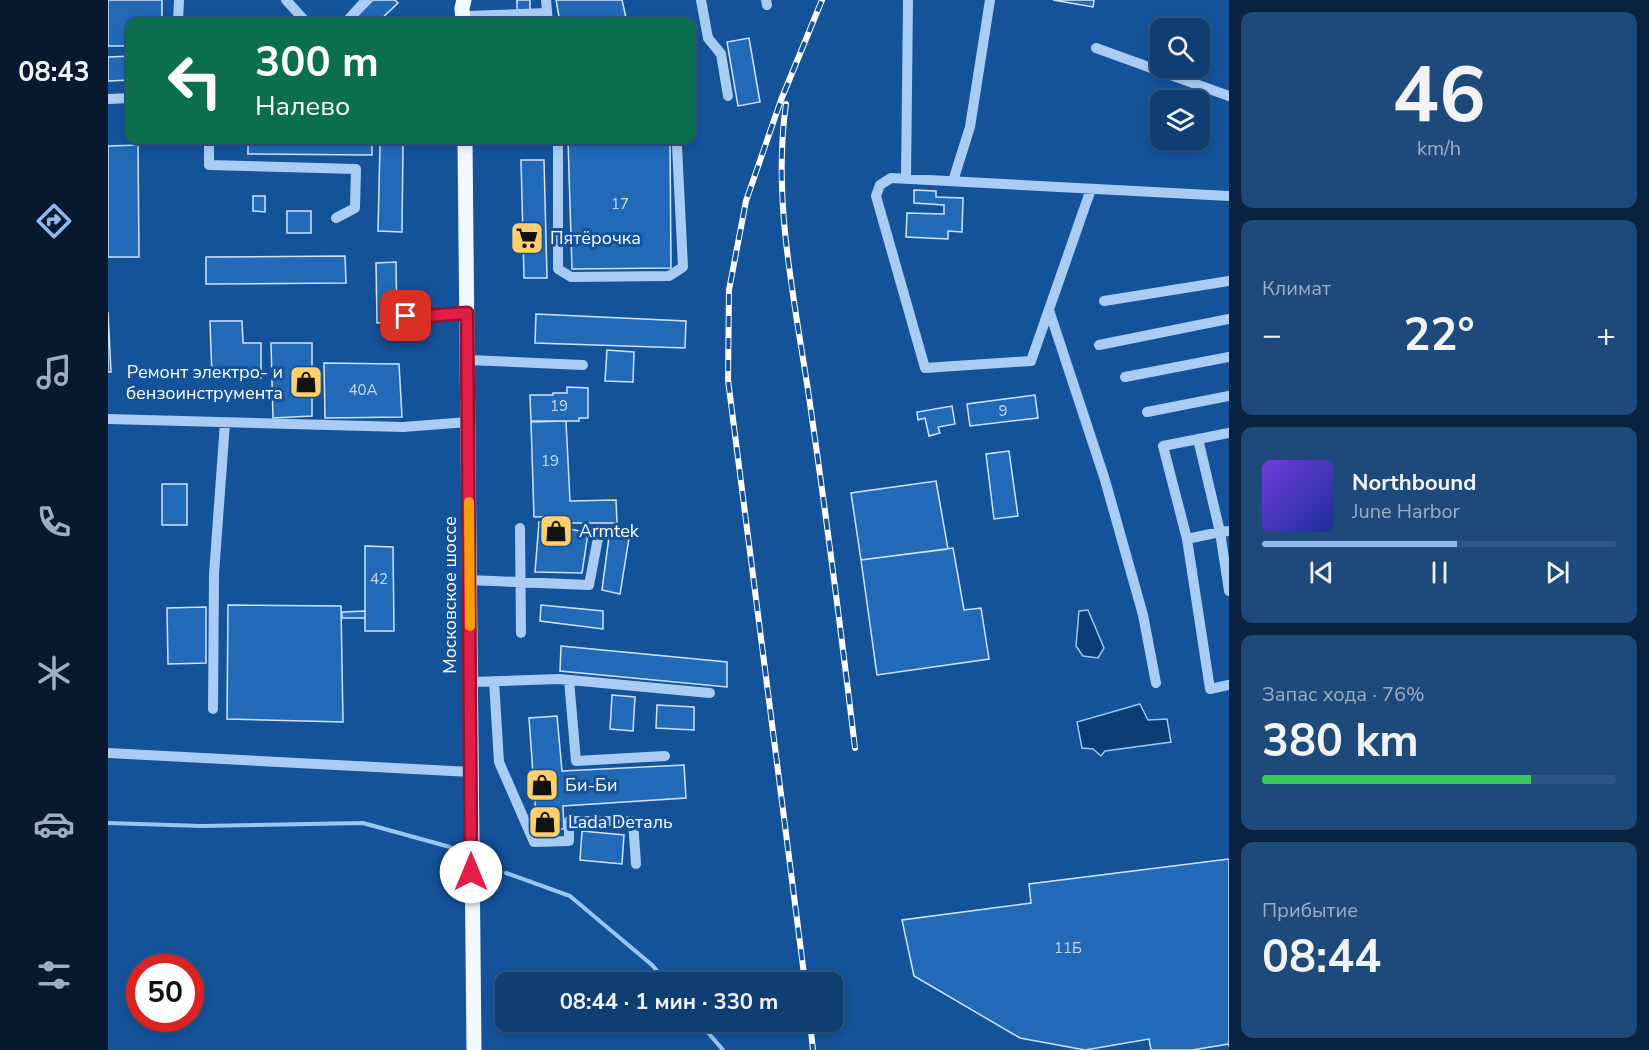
<!DOCTYPE html>
<html lang="ru">
<meta charset="utf-8">
<style>
body{margin:0;font-family:"Nunito Sans",sans-serif;background:#1d497b;color:#f1f3f6;height:100vh;display:flex;flex-direction:column;font-size:22px;white-space:nowrap}
*{box-sizing:border-box;margin:0}
p{font-size:20px;color:#9baec4}
.icon{flex:none;width:33px;height:33px;fill:none;stroke:currentColor;stroke-width:2;stroke-linecap:round;stroke-linejoin:round}
.map{position:relative;flex:1;overflow:hidden}
.panel{display:flex;flex-direction:column;gap:12px;padding:12px;background:#08223f;width:420px}
.panel>*{flex:none}
.banner{position:absolute;left:18px;top:18px;width:570px;height:126px;border-radius:12px;box-shadow:0 3px 9px #0003,0 0 0 2px #2f5785;background:#0b6e4f;color:#fff;overflow:hidden}
.fabs{position:absolute;left:1042px;top:18px;display:grid;gap:12px}
.fabs a{display:grid;place-items:center;width:60px;height:60px;border-radius:12px;background:#0f3e73;box-shadow:0 3px 9px #0003,0 0 0 2px #2f5785;font-size:30px}
.speed{position:absolute;left:18px;top:954px;display:flex;gap:12px;font-size:30px;font-weight:700;text-align:center}
.speed>*{display:grid;place-content:center;width:78px;height:78px;border-radius:50%;background:#0f3e73;box-shadow:0 3px 9px #0003,0 0 0 2px #2f5785;line-height:1}
.speed .limit{border:9px solid #d22;background:#fff;color:#111}
.pin{position:absolute;display:grid;place-items:center;width:51px;height:51px;color:#fff;margin:-26px;border-radius:12px;box-shadow:0 3px 9px #0006}
.me{position:absolute;width:66px;margin:-33px;rotate:0deg;stroke-linejoin:round;filter:drop-shadow(0 0 4px #0008)}
.turn{display:flex;align-items:center;gap:21px;height:126px;padding:0 30px;font-size:27px}
.turn .icon{width:78px;height:78px;stroke-width:2.5}
.turn b{display:block;font-size:42px;line-height:51px}
.big{font-size:45px;font-weight:700;line-height:1.1}
.panel .tile{flex:1;display:flex;flex-direction:column;justify-content:center;gap:9px;min-width:0;padding:0 21px;border-radius:12px;background:#1d497b}
.panel .dial{align-items:center;gap:0}
.dial b{font-size:78px;line-height:1}
.song{display:flex;align-items:center;gap:18px}
.cover{width:72px;height:72px;border-radius:9px;background:linear-gradient(135deg,hsl(260 70% 55%),hsl(230 70% 35%))}
.played{height:6px;border-radius:3px;background:linear-gradient(90deg,#90b9f0 55%,#2f5785 55%)}
.keys{display:flex;justify-content:space-around;direction:ltr}
.heat{display:flex;justify-content:space-between;align-items:center;font-size:33px;direction:ltr}
.charge{height:9px;border-radius:4px;background:linear-gradient(90deg,#34c759 76%,#2f5785 0)}
.trip{position:absolute;left:387px;top:972px;width:348px;height:60px;border-radius:12px;background:#0f3e73;box-shadow:0 3px 9px #0003,0 0 0 2px #2f5785;font-weight:700;line-height:60px;text-align:center}
main{display:flex;flex:1;min-height:0}
.menu{display:flex;flex-direction:column;width:108px;justify-content:space-around;align-items:center;background:#06192e;color:#9baec4}
.menu .icon{width:42px;height:42px}
.menu .on{color:#90b9f0}
.menu b{font-size:27px;color:#f1f3f6}
.map>svg:first-child{display:block}
</style>
<main>
<nav class="menu">
<b>08:43</b>
<svg class="icon on" aria-label="directions" viewBox="0 0 24 24"><path d="M12 3l9 9-9 9-9-9zM9 14v-3h6M13 9l2 2-2 2"/></svg>
<svg class="icon" aria-label="music" viewBox="0 0 24 24"><path d="M9 18V5l10-2v13"/><circle cx="6" cy="18" r="3"/><circle cx="16" cy="16" r="3"/></svg>
<svg class="icon" aria-label="phone" viewBox="0 0 24 24"><path d="M5 4h4l2 5-3 2q2 4 5 5l2-3 5 2v4C11 20 4 13 5 4z"/></svg>
<svg class="icon" aria-label="climate" viewBox="0 0 24 24"><path d="M12 3v18M4 7l16 10M4 17L20 7"/></svg>
<svg class="icon" aria-label="car" viewBox="0 0 24 24"><path d="M5 17H2v-5l4-1 3-4h7l3 4 3 1v5h-3M9 17h6M6 11h13"/><circle cx="7" cy="17" r="2"/><circle cx="17" cy="17" r="2"/></svg>
<svg class="icon" aria-label="filters" viewBox="0 0 24 24"><path d="M4 7h16M4 17h16"/><circle cx="9" cy="7" r="2"/><circle cx="15" cy="17" r="2"/></svg>
</nav>
<div class="map">
<svg width="1121" height="1050" viewBox="0 0 1121 1050">
<rect width="100%" height="100%" fill="#145299"/>
<path fill="#0d3d76" stroke="#9ac7f5" stroke-width="1.5" d="M980 610 996 648 990 658 975 656 968 646 971 611Z
M1032 704 1040 720 1059 719 1063 742 997 751 993 756 985 749 974 748 969 722Z"/>
<g fill="none" stroke-linecap="round" stroke-linejoin="round">
<path stroke="#9ac7f5" stroke-width="4" d="M0 823 94 826 255 823 342 847
M398 873 462 896 544 965 559 982
M591 1022 615 1050"/>
</g>
<path fill="#2269b8" stroke="#cfe5fd" stroke-width="1.5" d="M0 0H54V22H22V46H0Z
M265 0H287L290 3 270 22H243Z
M409 0H422V10H409Z
M448 0H514L519 22H452Z
M945 0H986L985 7Z
M641 38 652 102 630 106 619 42Z
M22 56V80L0 81V57Z
M140 140H264V155L140 154Z
M460 140H562L563 268 464 269Z
M30 145 31 257H0V146Z
M272 145H295L294 232 270 231Z
M413 160H436L439 278H416Z
M806 190 828 191V197L855 198 854 232 840 231V239L798 237 799 213 836 214V205L806 203Z
M145 196H157V212L145 211Z
M179 211H203V233H179Z
M237 256 238 283 98 284V257Z
M288 262 289 322 269 323 268 263Z
M0 312 3 372H0Z
M428 314 578 321 577 348 427 343Z
M102 321H134L135 343H153V378H104Z
M163 343H204V416L165 418Z
M499 350 526 352 525 382 497 381Z
M216 363 291 364 294 417 217 418Z
M459 387 480 388V418H471V421H423L422 395H445V393H459Z
M927 395 930 418 862 426 859 404Z
M844 406 847 424 830 427 832 433 821 436 817 418 810 420 809 412Z
M458 421 462 501 508 500 509 523H461L459 516 426 517 423 422Z
M901 451 910 516 886 519 878 454Z
M828 481 840 549 753 560 743 493Z
M54 484H79V525H54Z
M431 522 480 533 474 573 427 572Z
M502 529 522 532 512 594 494 590Z
M257 546 285 547 286 631H257Z
M845 548 856 610 873 608 881 659 769 675 753 560Z
M120 605 233 606 235 722 119 719Z
M433 605 495 611V629L432 621Z
M98 607V663L60 664 59 608Z
M257 611V618H234V612Z
M453 646 619 662V687L452 671Z
M504 695 527 697 525 731 502 729Z
M549 705 586 707V730L548 728Z
M449 716 454 771 576 765 578 798 455 806 456 829H429L421 718Z
M474 831 516 835 514 864 472 860Z
M1121 859V1047V1044L1084 1050H1043L1041 1039 977 1050 912 1038 806 976 794 920 923 903 921 884Z"/>
<g fill="none" stroke-linecap="round" stroke-linejoin="round">
<path stroke="#a8ccf3" stroke-width="10" d="M178 0 198 22
M438 0 440 22
M593 0 600 38 613 54 620 96
M658 0 659 5
M359 16 439 13
M70 22 71 0
M238 22 258 0
M988 48 1121 96
M0 99 22 98
M101 140V165L248 169 247 208 228 218
M450 140V269L463 277 561 276 575 267 569 146
M798 179 800 0
M845 181 862 127 882 0
M983 189 923 361 817 368 768 196 772 185 783 178 1121 196
M996 301 1121 281
M941 310 997 480 1035 615 1048 683
M298 316H318L359 313
M991 345 1121 319
M360 360 475 365
M1017 377 1121 357
M1039 412 1121 396
M0 419 295 427 360 422
M1121 433 1055 446 1079 539 1102 689 1121 685
M412 528 413 633
M1121 531 1112 532 1121 591
M1079 539 1112 532 1090 439
M361 580 481 585 490 538
M461 680 468 761 557 756
M386 681 391 762 426 842 461 841V821H525L528 864
M362 682 451 679 602 693
M105 709 106 574 117 423
M0 753 363 772"/>
<path stroke="#f3f8ff" stroke-width="15" d="M355 22 354 8 356 0
M357 140 366 1050"/>
<g stroke="#fff" stroke-width="6">
<path id="rail" d="M678 104C664 200 687 302 701 397 718 514 733 631 747 748
M697 982 620 380 621 290 638 201 673 100 714 0
M702 1022 705 1050"/>
</g>
<use href="#rail" stroke="#145299" stroke-width="4" stroke-dasharray="11" stroke-linecap="butt"/>
</g>
<g fill="none" stroke-linecap="round" stroke-linejoin="round">
<g stroke="#92132f" stroke-width="15">
<path id="route" d="M298 316H318L359 313 363 872"/>
</g>
<use href="#route" stroke="#e11d48" stroke-width="10"/>
<path stroke="#f59e0b" stroke-width="10" d="M361 502 362 626"/>
</g>
<defs>
<g id="supermarket-square" transform="scale(1.725)"><rect x="-9" y="-9" width="18" height="18" rx="4" fill="#ffcf69" stroke="#145299"/><path d="M-6-5.5h2.5l.6 2H6L4.5 2H-2.5L-4.4-4H-6ZM-1.5 3.2a1.3 1.3 0 1 0 .1 0ZM3 3.2a1.3 1.3 0 1 0 .1 0Z" fill="#111"/></g>
<g id="shop-square" transform="scale(1.725)"><rect x="-9" y="-9" width="18" height="18" rx="4" fill="#ffcf69" stroke="#145299"/><path d="M-5-2.5h2.3a2.7 3.5 0 0 1 5.4 0H5L5.5 6h-11ZM-1.5-2.5h3a1.5 2.3 0 0 0-3 0Z" fill="#111"/></g>
</defs>
<g fill-rule="evenodd">
<use href="#supermarket-square" x="419" y="238"/>
<use href="#shop-square" x="198" y="382"/>
<use href="#shop-square" x="448" y="531"/>
<use href="#shop-square" x="434" y="785"/>
<use href="#shop-square" x="437" y="822"/>
</g>
<g text-anchor="middle" dominant-baseline="central" stroke-width="6" stroke-linejoin="round" paint-order="stroke">
<g font-size="15" fill="#c8daed">
<text x="512" y="204">17</text>
<text x="255" y="390">40А</text>
<text x="451" y="406">19</text>
<text x="895" y="411">9</text>
<text x="442" y="461">19</text>
<text x="271" y="579">42</text>
<text x="960" y="948">11Б</text>
</g>
<g font-size="18" fill="#fff" stroke="#145299" text-anchor="start">
<text x="442" y="238">Пятёрочка</text>
<text x="175" y="372" text-anchor="end">Ремонт электро- и<tspan x="175" dy="21">бензоинструмента</tspan></text>
<text x="471" y="531">Armtek</text>
<text x="457" y="785">Би-Би</text>
<text x="460" y="822">Lada Dеталь</text>
</g>
<g font-size="18" fill="#fff" stroke="#145299">
<text transform="translate(342 595) rotate(-90)">Московское шоссе</text>
</g>
</g>
</svg>
<div class="fabs">
<a><svg class="icon" aria-label="search" viewBox="0 0 24 24"><circle cx="10" cy="10" r="6"/><path d="M15 15l6 6"/></svg></a>
<a><svg class="icon" aria-label="layers" viewBox="0 0 24 24"><path d="M12 4l9 5-9 5-9-5zM3 14l9 5 9-5"/></svg></a>
</div>
<div class="speed"><div class="limit">50</div></div>
<div class="pin" style="left:298px;top:316px;background:#d93025"><svg class="icon" aria-label="arrive" viewBox="0 0 24 24"><path d="M6 21V4h12l-3 4 3 4H6"/></svg></div>
<svg class="me" style="left:363px;top:872px" viewBox="-20 -20 40 40"><circle r="19" fill="#fff"/><path d="M0-13L10 11 0 6-10 11z" fill="#e11d48"/></svg>
<div class="trip">08:44 · 1 мин · 330 m</div>
<div class="banner">
<div class="turn"><svg class="icon" aria-label="left" viewBox="0 0 24 24"><path d="M17 20v-9H6M10 6l-5 5 5 5"/></svg><div><b>300 m</b>Налево</div></div>
</div>
</div>
<section class="panel">
<div class="tile dial"><b>46</b><p>km/h</p></div>
<div class="tile"><p>Климат</p>
<div class="heat"><a>−</a><b class="big">22°</b><a>+</a></div>
</div>
<div class="tile">
<div class="song"><i class="cover"></i><div><b>Northbound</b><p>June Harbor</p></div></div>
<div class="played"></div>
<div class="keys"><svg class="icon" aria-label="previous" viewBox="0 0 24 24"><path d="M18 5L8 12l10 7zM5 5v14"/></svg><svg class="icon" aria-label="pause" viewBox="0 0 24 24"><path d="M8 5v14M16 5v14"/></svg><svg class="icon" aria-label="next" viewBox="0 0 24 24"><path d="M6 5l10 7-10 7zM19 5v14"/></svg></div>
</div>
<div class="tile"><p>Запас хода · 76%</p><b class="big">380 km</b><div class="charge"></div></div>
<div class="tile"><p>Прибытие</p><b class="big">08:44</b></div>
</section>
</main>
